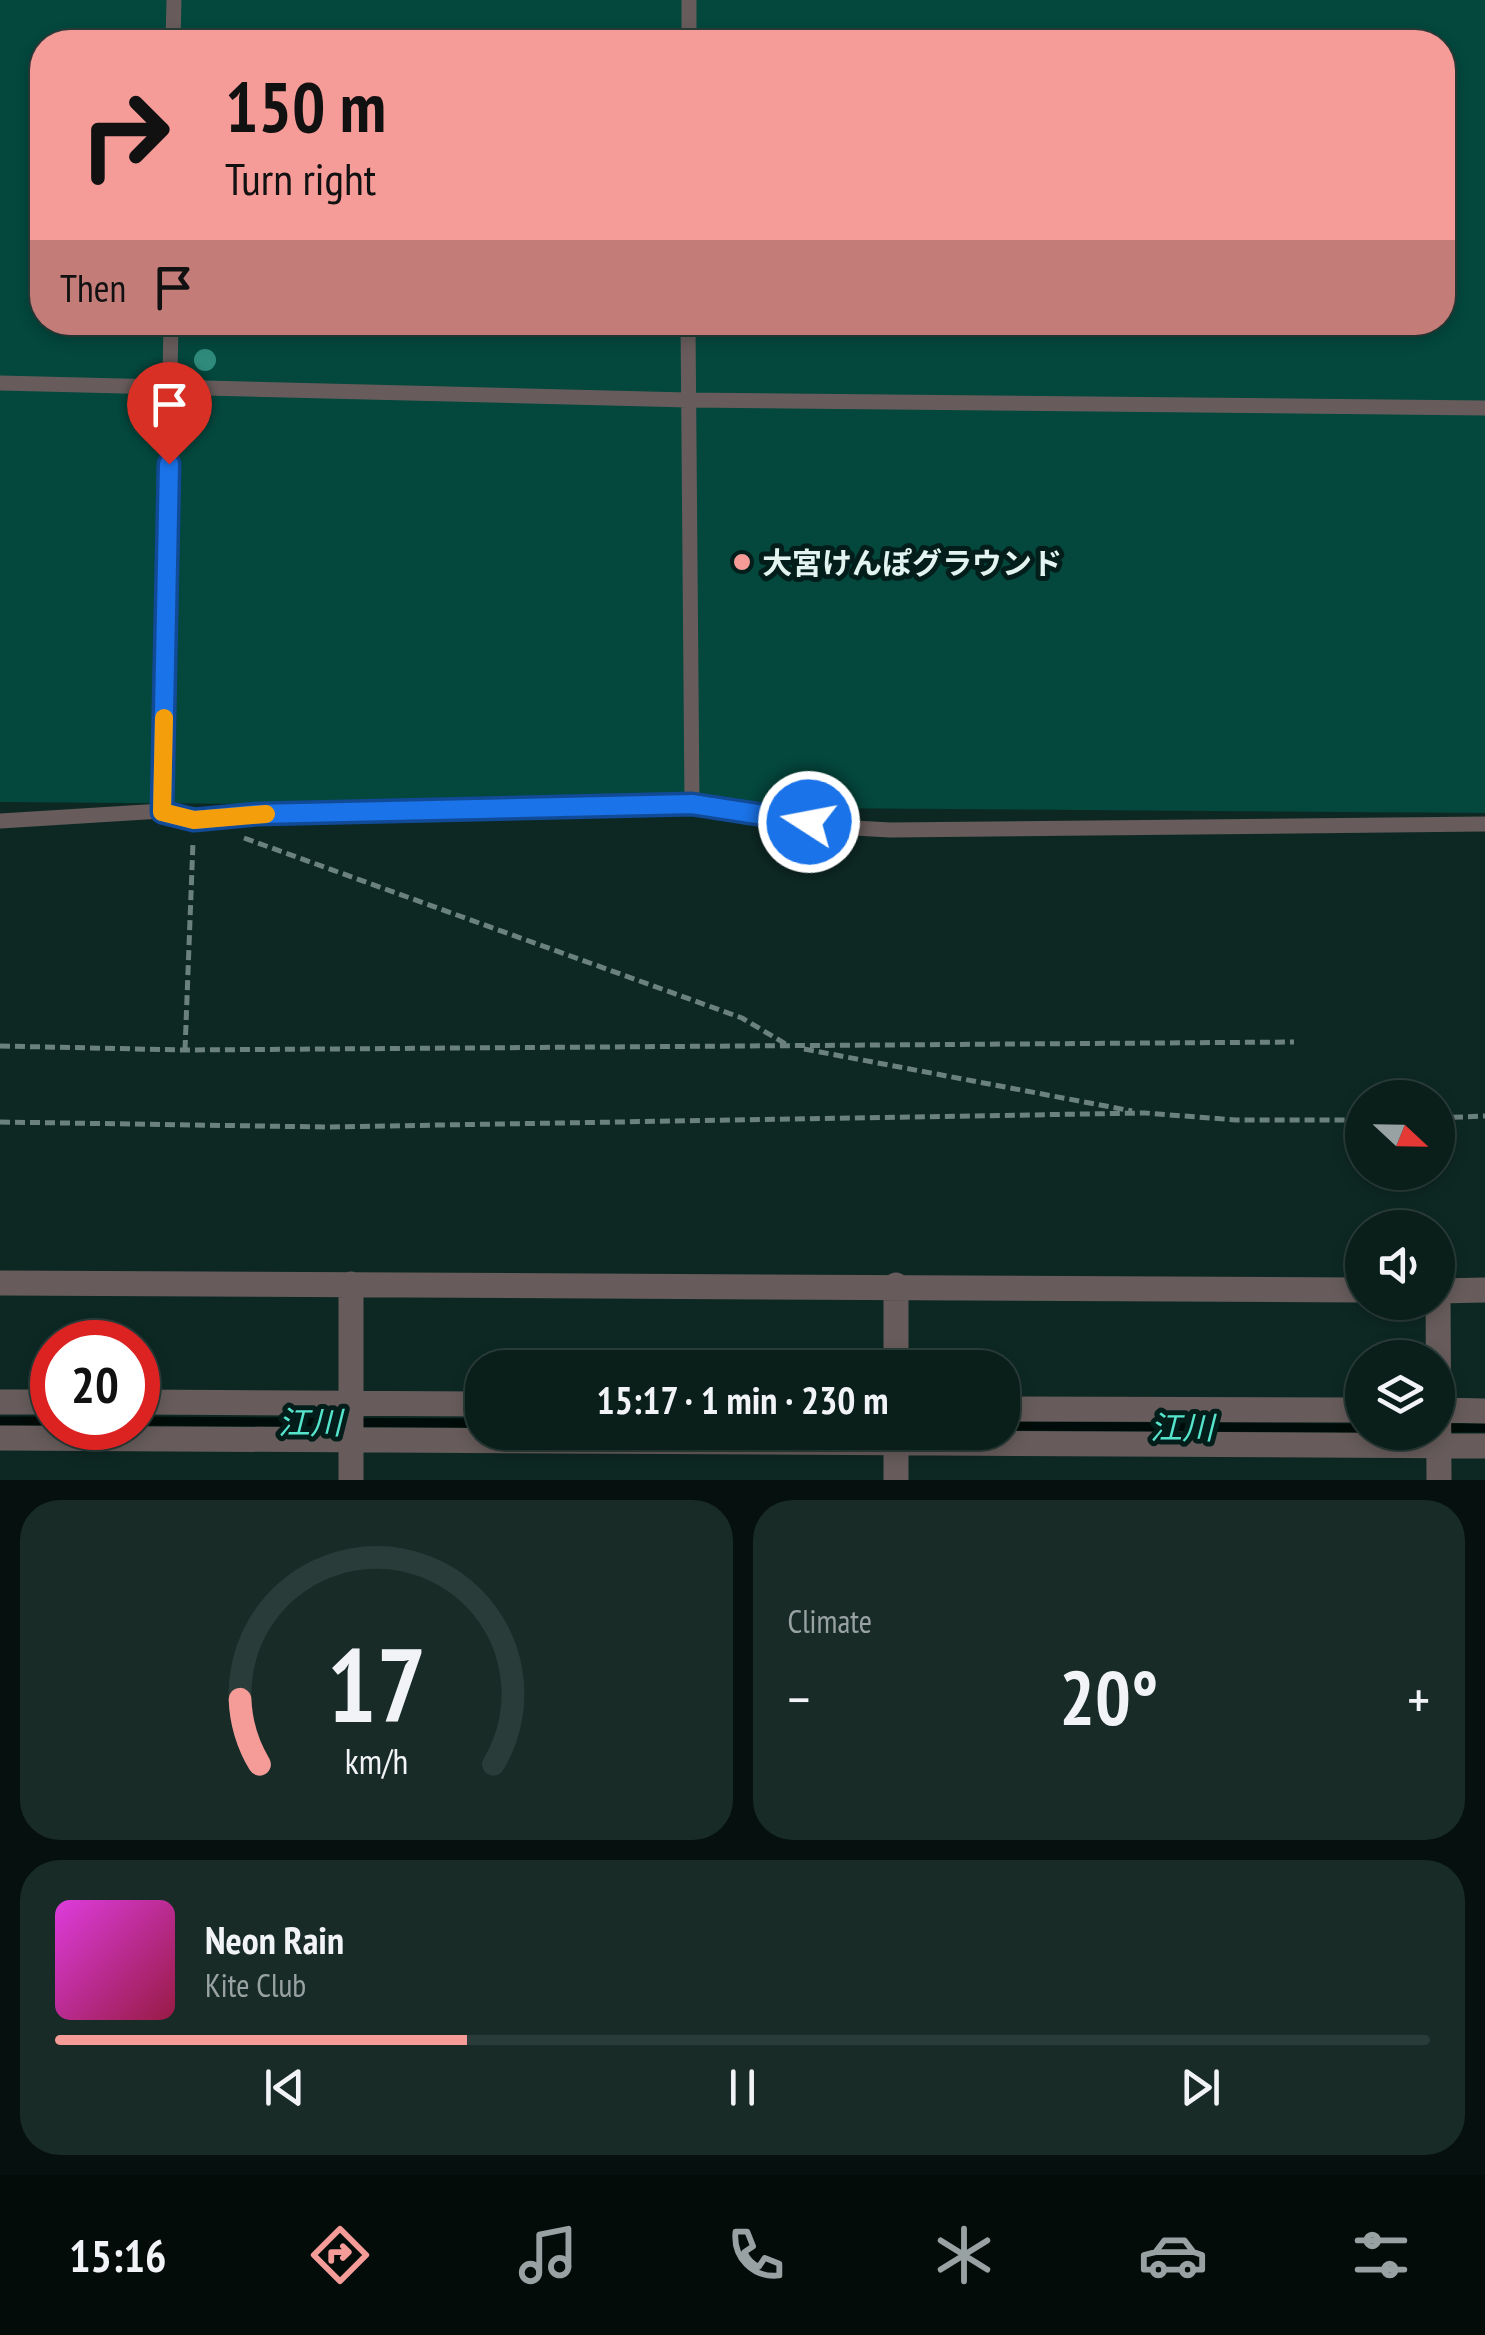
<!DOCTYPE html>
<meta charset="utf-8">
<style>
body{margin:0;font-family:"PT Sans Narrow","Noto Sans JP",sans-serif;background:#182b27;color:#f1f3f6;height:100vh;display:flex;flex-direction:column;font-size:38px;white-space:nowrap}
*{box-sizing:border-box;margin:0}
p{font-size:32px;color:#99a2a2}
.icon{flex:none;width:55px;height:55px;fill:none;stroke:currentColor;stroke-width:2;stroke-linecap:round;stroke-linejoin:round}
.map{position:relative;height:1480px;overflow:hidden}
.drawer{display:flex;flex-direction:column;gap:20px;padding:20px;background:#06100e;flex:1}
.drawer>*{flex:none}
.hud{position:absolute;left:30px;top:30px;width:1425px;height:305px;border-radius:40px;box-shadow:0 5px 15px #0003,0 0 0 2px #2a3c39;background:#f59b98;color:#111;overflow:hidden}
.needle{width:65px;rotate:112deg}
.fabs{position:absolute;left:1345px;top:1080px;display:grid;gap:20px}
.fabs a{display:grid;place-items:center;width:110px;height:110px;border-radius:50%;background:#0a1e1a;box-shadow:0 5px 15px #0003,0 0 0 2px #2a3c39;font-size:50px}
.speed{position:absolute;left:30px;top:1320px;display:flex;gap:20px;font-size:50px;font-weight:700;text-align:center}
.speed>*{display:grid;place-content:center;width:130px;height:130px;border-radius:50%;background:#0a1e1a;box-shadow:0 5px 15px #0003,0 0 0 2px #2a3c39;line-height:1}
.speed .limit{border:15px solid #d22;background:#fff;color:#111}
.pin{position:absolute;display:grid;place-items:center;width:85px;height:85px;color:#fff;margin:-102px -42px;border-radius:50% 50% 50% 0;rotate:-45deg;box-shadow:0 0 10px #0007}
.pin .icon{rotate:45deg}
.me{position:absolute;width:110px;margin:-55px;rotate:281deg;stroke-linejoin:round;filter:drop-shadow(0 0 8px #0008)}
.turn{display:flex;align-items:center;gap:35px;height:210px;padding:0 30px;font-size:45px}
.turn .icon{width:130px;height:130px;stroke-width:2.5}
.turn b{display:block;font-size:70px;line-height:85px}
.then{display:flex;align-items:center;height:95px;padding:0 30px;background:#0003;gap:20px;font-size:38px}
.big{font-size:75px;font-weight:700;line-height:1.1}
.drawer .widget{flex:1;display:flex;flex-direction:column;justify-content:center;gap:15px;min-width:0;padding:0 35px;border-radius:40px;background:#182b27}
.drawer .dial{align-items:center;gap:0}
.dial svg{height:260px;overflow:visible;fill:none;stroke:#2a3c39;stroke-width:7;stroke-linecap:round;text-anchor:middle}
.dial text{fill:#f1f3f6;stroke:none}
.song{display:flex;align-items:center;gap:30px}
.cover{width:120px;height:120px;border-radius:15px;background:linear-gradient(135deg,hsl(300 70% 55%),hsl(340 70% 35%))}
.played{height:10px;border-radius:5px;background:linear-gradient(90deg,#f59b98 30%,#2a3c39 30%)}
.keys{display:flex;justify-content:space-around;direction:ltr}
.heat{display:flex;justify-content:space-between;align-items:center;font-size:55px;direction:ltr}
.drawer .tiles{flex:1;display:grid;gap:20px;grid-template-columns:1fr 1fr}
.widget:last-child{grid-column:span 2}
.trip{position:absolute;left:465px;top:1350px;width:555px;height:100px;border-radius:40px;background:#0a1e1a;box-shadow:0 5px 15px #0003,0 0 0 2px #2a3c39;font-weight:700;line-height:100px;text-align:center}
.dock{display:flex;height:160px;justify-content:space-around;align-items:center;background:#040c0a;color:#99a2a2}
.dock .icon{width:70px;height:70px}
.dock .active{color:#f59b98}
.dock b{font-size:45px;color:#f1f3f6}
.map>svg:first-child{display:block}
</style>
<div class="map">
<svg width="1485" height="1480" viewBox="0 0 1485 1480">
<rect width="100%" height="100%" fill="#0d2823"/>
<path fill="#03473d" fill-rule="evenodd" d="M0 0H1485V813L0 802ZM42 42H1442V322H42Z"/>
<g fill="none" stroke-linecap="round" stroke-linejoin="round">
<path stroke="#000c09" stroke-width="9" d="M0 1421H52
M138 1421 482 1423
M1002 1426 1362 1428
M1443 1428H1485"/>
<path stroke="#6b817d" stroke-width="5" stroke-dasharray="10 5" stroke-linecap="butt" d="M244 838 742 1018 789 1046
M0 1046 185 1050 1294 1042
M804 1049 1132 1111
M185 1050 193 842
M1438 1118 1485 1116
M0 1122 325 1127 1145 1113 1236 1120H1362"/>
<path stroke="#675c5b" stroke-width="15" d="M173 42 174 0
M689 42V0
M688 322 692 804
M0 383 688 400 1485 408
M162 811 171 322
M0 821 162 811 194 820 257 815 692 804 837 827 890 830 1485 824"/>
<path stroke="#675c5b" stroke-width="25" d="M0 1283 1362 1290
M351 1284V1480
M1438 1291 1439 1480
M1438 1291 1485 1290
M896 1368V1285
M0 1402H52
M138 1402 482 1404
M1002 1409 1362 1410
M1438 1410 1485 1411
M0 1438 1485 1446
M896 1480V1432"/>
</g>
<circle fill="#2f8a7c" cx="205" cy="360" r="11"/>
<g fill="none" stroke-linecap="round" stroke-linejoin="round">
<g stroke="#114b97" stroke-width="25">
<path id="route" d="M169 464 162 812 194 820 257 814 692 804 809 822"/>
</g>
<use href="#route" stroke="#1a73e8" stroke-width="18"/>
<path stroke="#f59e0b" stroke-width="18" d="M164 718 162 812 194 820 266 814"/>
</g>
<circle fill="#f59b98" stroke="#031e1a" stroke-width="4" cx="742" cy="562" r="10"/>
<g text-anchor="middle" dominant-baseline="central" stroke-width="10" stroke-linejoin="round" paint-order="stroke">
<g font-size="30" font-weight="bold" fill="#e3f3ef" stroke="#031e1a" text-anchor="start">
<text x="762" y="562">大宮けんぽグラウンド</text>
</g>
<g font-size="32" font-style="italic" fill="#56e4cd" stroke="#031e1a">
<text x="310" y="1422">江川</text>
<text x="1182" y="1427">江川</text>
</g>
</g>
</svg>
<div class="fabs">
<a><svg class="needle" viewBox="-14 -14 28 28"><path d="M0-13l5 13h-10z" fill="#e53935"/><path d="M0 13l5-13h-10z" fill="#99a2a2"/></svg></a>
<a><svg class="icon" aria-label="sound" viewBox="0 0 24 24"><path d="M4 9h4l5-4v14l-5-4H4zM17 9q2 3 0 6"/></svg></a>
<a><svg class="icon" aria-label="layers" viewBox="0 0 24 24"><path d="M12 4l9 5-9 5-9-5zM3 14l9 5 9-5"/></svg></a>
</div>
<div class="speed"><div class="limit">20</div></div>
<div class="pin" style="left:169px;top:464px;background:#d93025"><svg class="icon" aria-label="arrive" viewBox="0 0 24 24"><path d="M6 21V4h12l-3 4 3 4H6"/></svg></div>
<svg class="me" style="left:809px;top:822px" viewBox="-20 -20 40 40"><circle r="17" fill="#1a73e8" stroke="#fff" stroke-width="3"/><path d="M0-11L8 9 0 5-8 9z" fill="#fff"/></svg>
<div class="trip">15:17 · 1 min · 230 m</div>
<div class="hud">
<div class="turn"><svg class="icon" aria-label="right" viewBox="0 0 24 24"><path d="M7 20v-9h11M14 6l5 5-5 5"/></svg><div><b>150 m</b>Turn right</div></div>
<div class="then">Then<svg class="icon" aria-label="arrive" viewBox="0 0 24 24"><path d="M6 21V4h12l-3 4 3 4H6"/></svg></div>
</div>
</div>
<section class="drawer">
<div class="tiles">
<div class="widget dial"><svg viewBox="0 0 100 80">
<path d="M14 69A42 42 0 1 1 86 69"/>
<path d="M14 69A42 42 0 0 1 8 49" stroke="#f59b98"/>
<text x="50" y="56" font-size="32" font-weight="700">17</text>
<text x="50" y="72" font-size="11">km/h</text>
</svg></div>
<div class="widget"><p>Climate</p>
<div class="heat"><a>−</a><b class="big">20°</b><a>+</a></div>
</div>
<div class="widget">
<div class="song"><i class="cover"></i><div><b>Neon Rain</b><p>Kite Club</p></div></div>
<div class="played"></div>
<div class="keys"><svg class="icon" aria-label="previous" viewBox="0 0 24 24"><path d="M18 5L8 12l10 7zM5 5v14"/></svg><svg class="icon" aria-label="pause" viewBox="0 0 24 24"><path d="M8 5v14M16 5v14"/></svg><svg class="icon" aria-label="next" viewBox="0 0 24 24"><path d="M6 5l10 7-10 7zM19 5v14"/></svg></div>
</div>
</div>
</section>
<nav class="dock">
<b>15:16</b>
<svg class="icon active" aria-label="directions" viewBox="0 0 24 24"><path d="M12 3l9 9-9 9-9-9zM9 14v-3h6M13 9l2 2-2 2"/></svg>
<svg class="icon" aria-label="music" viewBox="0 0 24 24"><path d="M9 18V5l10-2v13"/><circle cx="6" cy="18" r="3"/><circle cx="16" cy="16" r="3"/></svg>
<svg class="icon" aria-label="phone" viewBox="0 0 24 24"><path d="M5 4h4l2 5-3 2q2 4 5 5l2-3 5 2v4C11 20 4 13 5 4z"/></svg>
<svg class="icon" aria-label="climate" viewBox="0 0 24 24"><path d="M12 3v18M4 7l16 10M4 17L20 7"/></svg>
<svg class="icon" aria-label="car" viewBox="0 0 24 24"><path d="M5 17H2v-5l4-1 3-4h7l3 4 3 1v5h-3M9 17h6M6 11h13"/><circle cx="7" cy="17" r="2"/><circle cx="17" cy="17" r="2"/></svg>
<svg class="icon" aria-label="filters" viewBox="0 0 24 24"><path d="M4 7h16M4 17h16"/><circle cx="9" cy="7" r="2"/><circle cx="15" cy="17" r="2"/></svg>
</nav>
